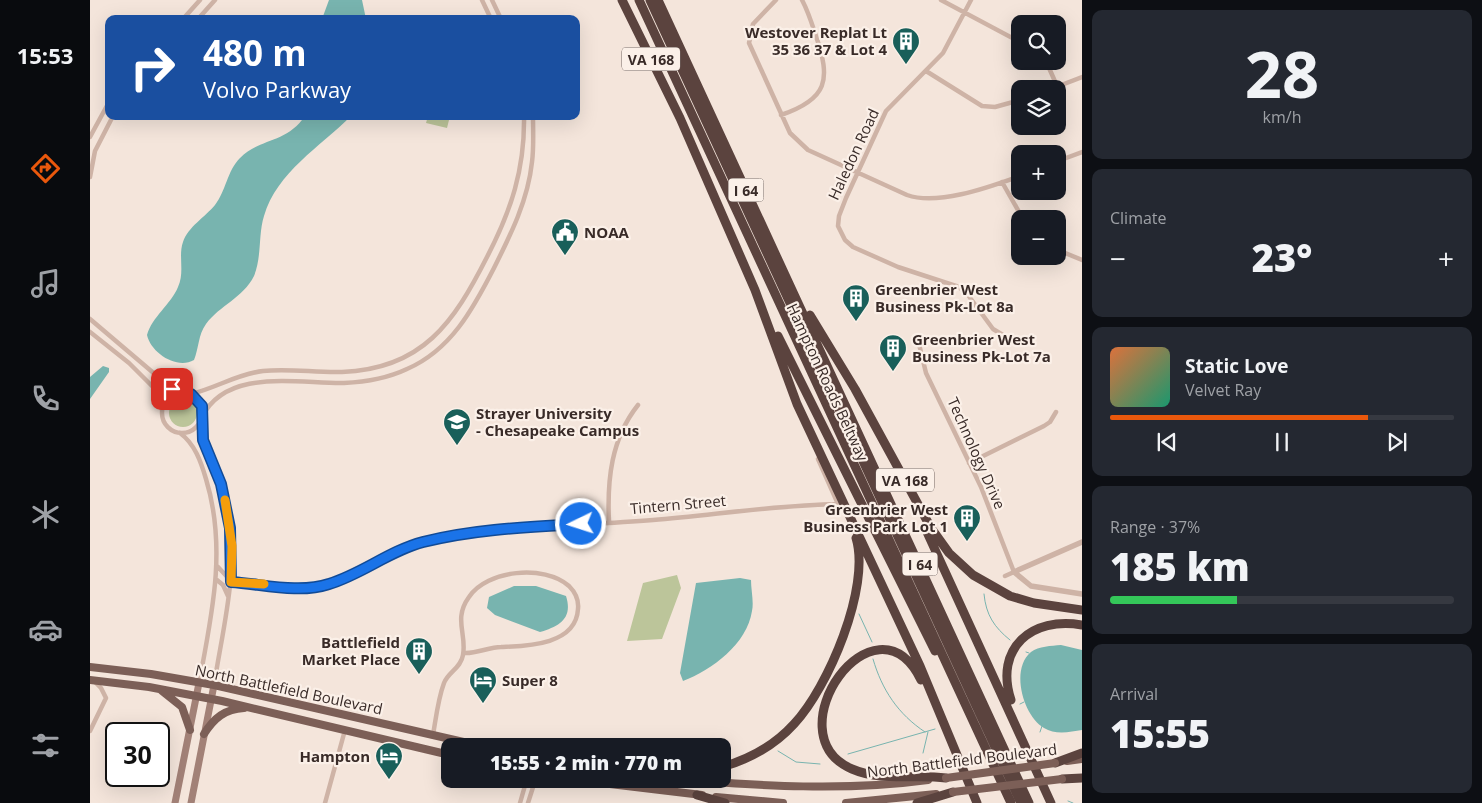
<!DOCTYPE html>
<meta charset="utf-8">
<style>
body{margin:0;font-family:"Open Sans",sans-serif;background:#242831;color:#f1f3f6;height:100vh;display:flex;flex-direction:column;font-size:19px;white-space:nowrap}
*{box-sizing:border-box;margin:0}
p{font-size:16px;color:#9ea1a6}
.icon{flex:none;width:28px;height:28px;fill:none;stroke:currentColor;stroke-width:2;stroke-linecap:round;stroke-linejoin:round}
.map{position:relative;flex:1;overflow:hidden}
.sheet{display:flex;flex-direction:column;gap:10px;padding:10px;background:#0d0f14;width:400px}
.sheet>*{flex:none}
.guide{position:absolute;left:15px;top:15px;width:475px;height:105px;border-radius:10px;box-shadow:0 5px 20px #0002;background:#1a4fa0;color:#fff;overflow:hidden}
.controls{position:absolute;left:921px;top:15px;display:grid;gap:10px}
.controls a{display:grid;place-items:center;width:55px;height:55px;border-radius:10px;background:#171b24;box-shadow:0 5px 20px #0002;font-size:25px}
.speed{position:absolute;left:15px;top:722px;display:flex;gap:10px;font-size:25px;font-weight:700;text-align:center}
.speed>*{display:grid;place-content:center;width:65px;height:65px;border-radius:50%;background:#171b24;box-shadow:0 5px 20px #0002;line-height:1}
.speed .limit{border:2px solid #111;border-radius:8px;background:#fff;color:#111}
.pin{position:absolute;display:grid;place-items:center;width:42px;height:42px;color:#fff;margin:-21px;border-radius:10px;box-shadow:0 2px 8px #0006}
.me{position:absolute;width:55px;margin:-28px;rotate:266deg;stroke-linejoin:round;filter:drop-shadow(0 0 4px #0008)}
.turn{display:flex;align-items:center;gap:18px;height:105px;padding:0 15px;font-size:22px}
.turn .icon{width:65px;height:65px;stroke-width:2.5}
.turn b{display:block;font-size:35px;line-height:42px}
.big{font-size:38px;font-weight:800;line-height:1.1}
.sheet .card{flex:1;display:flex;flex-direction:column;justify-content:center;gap:8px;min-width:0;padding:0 18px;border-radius:10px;background:#242831}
.sheet .dial{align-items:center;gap:0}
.dial b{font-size:65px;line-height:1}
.song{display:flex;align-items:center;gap:15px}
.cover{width:60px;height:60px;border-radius:8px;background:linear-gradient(135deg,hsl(20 70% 55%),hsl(160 70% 35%))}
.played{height:5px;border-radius:2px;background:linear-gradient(90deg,#ea580c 75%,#363941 75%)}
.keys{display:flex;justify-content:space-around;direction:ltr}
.heat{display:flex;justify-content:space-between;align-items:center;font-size:28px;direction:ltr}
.charge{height:8px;border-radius:4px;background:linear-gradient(90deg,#34c759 37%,#363941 0)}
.trip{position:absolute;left:351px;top:738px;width:290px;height:50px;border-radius:10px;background:#171b24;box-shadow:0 5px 20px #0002;font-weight:800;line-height:50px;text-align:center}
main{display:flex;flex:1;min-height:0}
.tabs{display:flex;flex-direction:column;width:90px;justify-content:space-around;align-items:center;background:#090b0e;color:#9ea1a6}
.tabs .icon{width:35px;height:35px}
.tabs .selected{color:#ea580c}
.tabs b{font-size:22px;color:#f1f3f6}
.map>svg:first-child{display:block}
</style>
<main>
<nav class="tabs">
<b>15:53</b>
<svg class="icon selected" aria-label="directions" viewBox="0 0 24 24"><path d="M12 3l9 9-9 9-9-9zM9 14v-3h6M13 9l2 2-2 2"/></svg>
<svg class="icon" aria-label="music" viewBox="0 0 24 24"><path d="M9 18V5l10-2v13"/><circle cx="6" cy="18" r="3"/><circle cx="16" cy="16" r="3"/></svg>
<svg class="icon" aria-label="phone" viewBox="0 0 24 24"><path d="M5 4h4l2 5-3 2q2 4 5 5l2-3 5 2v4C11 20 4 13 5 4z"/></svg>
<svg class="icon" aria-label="climate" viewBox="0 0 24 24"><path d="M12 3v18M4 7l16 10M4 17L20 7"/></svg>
<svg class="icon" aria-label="car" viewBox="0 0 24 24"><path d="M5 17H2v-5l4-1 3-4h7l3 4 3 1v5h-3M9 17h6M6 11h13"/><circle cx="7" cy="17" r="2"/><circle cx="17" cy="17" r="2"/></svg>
<svg class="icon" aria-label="filters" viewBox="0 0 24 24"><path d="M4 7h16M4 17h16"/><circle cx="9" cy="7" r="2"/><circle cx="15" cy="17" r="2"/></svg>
</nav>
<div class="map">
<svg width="992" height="803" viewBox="0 0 992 803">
<rect width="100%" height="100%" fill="#f4e5db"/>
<path fill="#bcc59a" d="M338 116H360L357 128 336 123Z
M79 413a14 14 0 1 1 28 0a14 14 0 1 1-28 0Z
M587 575 591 588 572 639 537 641 553 583Z"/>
<path fill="#78b4af" d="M239 0H272L276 19H232Z
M215 116H261C230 147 187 172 174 216 168 235 172 256 164 276 153 298 130 305 116 324 108 335 109 348 104 360 87 370 61 353 57 335 62 317 81 304 88 287 95 272 88 256 93 242 98 227 115 217 125 205 136 191 137 171 150 158 169 138 196 144 215 116Z
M13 366 19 368V372L0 399V377Z
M650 578 661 580C661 590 664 602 662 611 657 644 622 670 593 681L590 673 606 583Z
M424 586H446L476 596C483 618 470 626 450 632L405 615 397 608 399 597Z
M971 645 992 650V730C980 732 965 735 954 728 933 716 920 669 941 652 949 646 961 646 971 645Z"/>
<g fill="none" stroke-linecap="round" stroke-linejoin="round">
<path stroke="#78b4af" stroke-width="1" d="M894 594C896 615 904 627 920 640
M769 614 782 642
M936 652 939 653
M783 659C792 690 808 714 835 732
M930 704 934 702
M950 732 952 726
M688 751 706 762 730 764
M833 753 838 732
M758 754 845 729
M978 801 983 803"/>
<path stroke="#ceb3a6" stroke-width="4.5" d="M392 0 401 19
M402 0 411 19
M686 0 663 24 659 43 700 133 718 150 817 195C848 206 899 187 930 176
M851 0 930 42
M881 0 853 53 796 111 756 198 749 216 748 226 755 240 763 247 808 267 869 287 878 295 903 329 918 338
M93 19 110 0
M108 19 125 0
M956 61 967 86
M836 71 892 106 905 107 930 100
M961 89 992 77
M691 115C738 99 741 80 726 36 722 24 718 11 712 0
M0 137 19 102
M968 161 992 152
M0 177 5 151 23 116
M912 182 933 219
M968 250 992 260
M0 319 80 387 90 392
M0 332 39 363 65 389 72 410
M829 344 836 373 891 487 924 572 915 576
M72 413a20 20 0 1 1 40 0a20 20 0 1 1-40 0Z
M101 394C126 388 147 374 173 371 199 368 226 373 252 372 333 369 364 322 397 257 421 211 435 169 434 116
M112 417C137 367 209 384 254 383 275 382 298 378 317 369 361 350 383 309 404 268 421 234 438 200 442 162 444 147 443 131 443 116
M111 420C114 452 131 480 138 511 149 570 133 627 124 685
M90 433C105 444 111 462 116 479 137 548 122 614 109 683
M879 463 954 426 960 422 966 412
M519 522C517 480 521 439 548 405
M128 567 141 581C172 584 209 593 239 584 261 578 280 563 300 554 316 546 334 542 351 538 421 525 492 526 563 520 624 515 686 505 748 504L728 459
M127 580 133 585 138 596
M0 731 16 698 11 688 5 682
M343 735C346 718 348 699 354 683 358 672 371 668 373 655 377 634 363 619 379 597 397 570 454 564 479 586 485 592 489 600 488 609 486 645 437 646 411 647 399 647 386 654 374 653
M235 803 255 730
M430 803 436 782 441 779
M438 803 444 784 442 779"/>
<path stroke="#ceb3a6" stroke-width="5.5" d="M992 542 924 572 941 586 992 594"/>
<path stroke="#a28177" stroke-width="7" d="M85 803 109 683
M101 803 124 685"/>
<path stroke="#7c5f57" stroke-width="8" d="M0 667 61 674 124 685 391 746
M0 680 59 687 132 701 360 755
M72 691 92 707 100 730
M114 734C124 718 135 709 154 708
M977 761 992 759
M478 779 612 795
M530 779 560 782 576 779
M576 779C663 785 751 792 838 780
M626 797 693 803
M756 803 846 794"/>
<path stroke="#5b433e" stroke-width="9" d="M532 0 590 118 665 290 707 404 830 666 887 803
M549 0 921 803
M560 0 931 803
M568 0 939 803
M720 315 765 389 841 528 859 553 883 575 920 596 944 603 992 610
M688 336 845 651
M836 530 961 803
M831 680C785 587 681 734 762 769 792 782 824 774 856 778
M921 700C904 648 942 616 992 625
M965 763 992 753
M632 767C660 759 684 746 704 724 738 688 781 587 766 538
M972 779 992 778
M607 795 635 803
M827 803 863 792"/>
<path stroke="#7c5f57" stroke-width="8" d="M856 778 965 763
M863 792 972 779"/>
</g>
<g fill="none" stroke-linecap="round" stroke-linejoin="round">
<g stroke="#114b97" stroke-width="12">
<path id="route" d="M82 389 101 394 112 406 113 440 131 484 140 528 141 582C172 584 209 594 239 584 272 574 299 551 333 542 384 529 438 527 491 524"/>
</g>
<use href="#route" stroke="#1a73e8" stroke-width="9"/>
<path stroke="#f59e0b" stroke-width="9" d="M135 500 142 546 141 582 174 584"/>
</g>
<defs>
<g id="building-pin" transform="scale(1.4375)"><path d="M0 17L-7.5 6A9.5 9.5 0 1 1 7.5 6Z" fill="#195f5a" stroke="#fbf0e8"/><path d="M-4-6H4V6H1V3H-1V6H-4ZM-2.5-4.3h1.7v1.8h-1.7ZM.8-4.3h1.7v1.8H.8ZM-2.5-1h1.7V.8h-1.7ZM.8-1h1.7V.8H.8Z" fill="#fff"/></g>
<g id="civic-pin" transform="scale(1.4375)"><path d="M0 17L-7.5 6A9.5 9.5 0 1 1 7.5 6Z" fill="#195f5a" stroke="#fbf0e8"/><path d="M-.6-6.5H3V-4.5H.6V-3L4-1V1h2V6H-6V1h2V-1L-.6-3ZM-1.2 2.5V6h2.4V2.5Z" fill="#fff"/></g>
<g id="university-pin" transform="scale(1.4375)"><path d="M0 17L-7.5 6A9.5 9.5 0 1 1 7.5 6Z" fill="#195f5a" stroke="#fbf0e8"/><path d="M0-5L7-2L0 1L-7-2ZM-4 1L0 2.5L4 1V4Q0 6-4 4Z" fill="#fff"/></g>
<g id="hotel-pin" transform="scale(1.4375)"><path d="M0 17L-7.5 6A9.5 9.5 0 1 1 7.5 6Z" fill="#195f5a" stroke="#fbf0e8"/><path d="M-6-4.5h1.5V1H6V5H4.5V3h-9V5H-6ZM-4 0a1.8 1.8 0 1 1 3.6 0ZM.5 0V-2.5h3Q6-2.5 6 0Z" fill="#fff"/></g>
</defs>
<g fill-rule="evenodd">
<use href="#building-pin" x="816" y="41"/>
<use href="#civic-pin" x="475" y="232"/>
<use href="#building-pin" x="766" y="298"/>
<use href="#building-pin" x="803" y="348"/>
<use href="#university-pin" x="367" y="422"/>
<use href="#building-pin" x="877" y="518"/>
<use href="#building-pin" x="329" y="651"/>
<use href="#hotel-pin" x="393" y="680"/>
<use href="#hotel-pin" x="299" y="756"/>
</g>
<g text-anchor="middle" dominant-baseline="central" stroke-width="4.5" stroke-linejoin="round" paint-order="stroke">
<g fill="#fbf0e8" stroke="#736662" stroke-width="1">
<rect x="532" y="47.5" width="58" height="23" rx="4"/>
<rect x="638.5" y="178.5" width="35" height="23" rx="4"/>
<rect x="786" y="468.5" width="58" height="23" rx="4"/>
<rect x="812.5" y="552.5" width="35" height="23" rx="4"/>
</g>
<g font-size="14" font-weight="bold" fill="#392b28">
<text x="561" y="59">VA 168</text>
<text x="656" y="190">I 64</text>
<text x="815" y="480">VA 168</text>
<text x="830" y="564">I 64</text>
</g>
<g font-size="15" font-weight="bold" fill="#392b28" stroke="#fbf0e8" text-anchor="start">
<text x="797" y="32" text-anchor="end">Westover Replat Lt<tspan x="797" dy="17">35 36 37 &amp; Lot 4</tspan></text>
<text x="494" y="232">NOAA</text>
<text x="785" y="289">Greenbrier West<tspan x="785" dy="17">Business Pk-Lot 8a</tspan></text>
<text x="822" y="339">Greenbrier West<tspan x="822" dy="17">Business Pk-Lot 7a</tspan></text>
<text x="386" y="413">Strayer University<tspan x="386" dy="17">- Chesapeake Campus</tspan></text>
<text x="858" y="509" text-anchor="end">Greenbrier West<tspan x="858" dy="17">Business Park Lot 1</tspan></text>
<text x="310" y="642" text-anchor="end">Battlefield<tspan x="310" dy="17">Market Place</tspan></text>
<text x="412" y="680">Super 8</text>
<text x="280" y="756" text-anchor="end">Hampton</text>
</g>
<g font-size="15" fill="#392b28" stroke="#fbf0e8">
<text transform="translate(763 154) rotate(-65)">Haledon Road</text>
<text transform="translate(738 382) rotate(65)">Hampton Roads Beltway</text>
<text transform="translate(887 453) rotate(66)">Technology Drive</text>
<text transform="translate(588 504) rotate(-5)">Tintern Street</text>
<text transform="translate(199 689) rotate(12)">North Battlefield Boulevard</text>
<text transform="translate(872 760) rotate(-7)">North Battlefield Boulevard</text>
</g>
</g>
</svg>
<div class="controls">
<a><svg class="icon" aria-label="search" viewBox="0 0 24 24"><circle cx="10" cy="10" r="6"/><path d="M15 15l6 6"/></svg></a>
<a><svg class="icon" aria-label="layers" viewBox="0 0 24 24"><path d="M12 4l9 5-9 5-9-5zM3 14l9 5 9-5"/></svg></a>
<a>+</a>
<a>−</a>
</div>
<div class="speed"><div class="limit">30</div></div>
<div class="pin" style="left:82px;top:389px;background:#d93025"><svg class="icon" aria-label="arrive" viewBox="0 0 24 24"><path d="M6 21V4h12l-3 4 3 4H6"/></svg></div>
<svg class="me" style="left:491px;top:524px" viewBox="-20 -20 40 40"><circle r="17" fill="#1a73e8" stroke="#fff" stroke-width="3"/><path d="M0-11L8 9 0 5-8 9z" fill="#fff"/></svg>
<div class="trip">15:55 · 2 min · 770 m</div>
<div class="guide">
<div class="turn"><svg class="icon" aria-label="right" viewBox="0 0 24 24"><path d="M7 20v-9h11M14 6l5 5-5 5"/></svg><div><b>480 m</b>Volvo Parkway</div></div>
</div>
</div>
<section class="sheet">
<div class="card dial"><b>28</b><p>km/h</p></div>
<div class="card"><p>Climate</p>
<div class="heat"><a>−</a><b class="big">23°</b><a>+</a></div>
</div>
<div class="card">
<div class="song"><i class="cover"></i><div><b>Static Love</b><p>Velvet Ray</p></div></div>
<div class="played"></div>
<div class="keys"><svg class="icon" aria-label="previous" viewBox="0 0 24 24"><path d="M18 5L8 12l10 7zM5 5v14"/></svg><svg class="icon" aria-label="pause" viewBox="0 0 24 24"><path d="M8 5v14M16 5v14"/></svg><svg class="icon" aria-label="next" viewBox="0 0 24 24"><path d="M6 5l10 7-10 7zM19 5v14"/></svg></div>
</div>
<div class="card"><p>Range · 37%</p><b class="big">185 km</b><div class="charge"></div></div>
<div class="card"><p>Arrival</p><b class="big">15:55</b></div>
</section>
</main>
